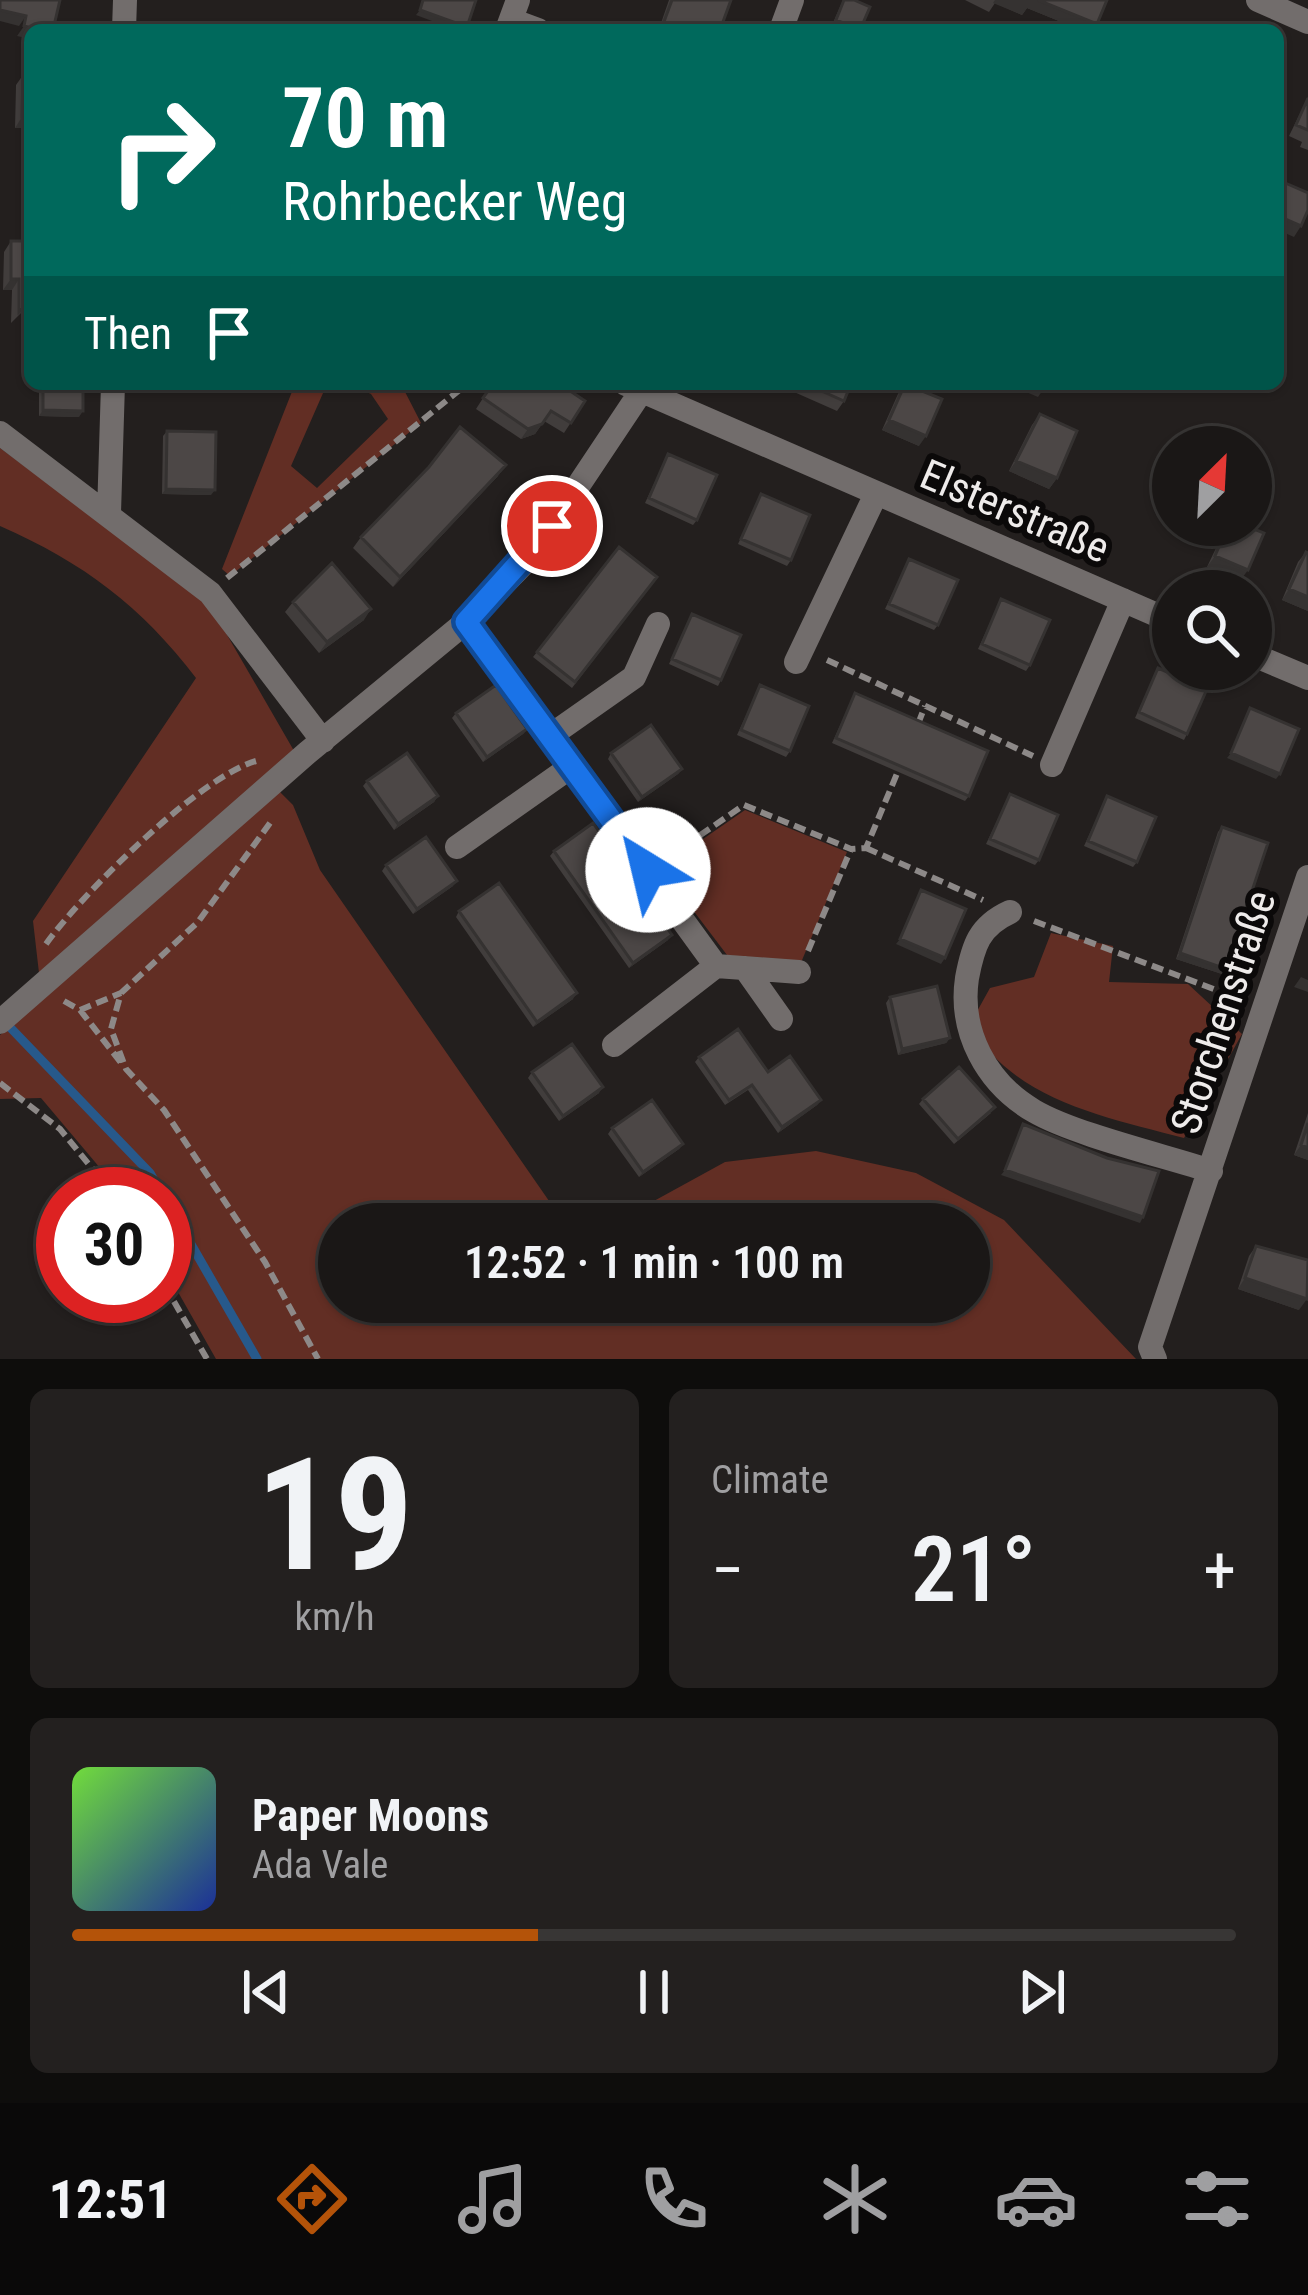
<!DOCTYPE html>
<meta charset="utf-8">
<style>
body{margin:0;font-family:"Roboto Condensed",sans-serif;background:#23201f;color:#f1f3f6;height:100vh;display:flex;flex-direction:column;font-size:45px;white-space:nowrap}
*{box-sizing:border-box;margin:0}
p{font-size:39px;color:#9f9fa1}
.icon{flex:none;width:66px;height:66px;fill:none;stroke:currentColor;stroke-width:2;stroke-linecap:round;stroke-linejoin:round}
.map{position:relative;height:1359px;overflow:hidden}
.side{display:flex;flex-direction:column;gap:30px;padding:30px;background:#0e0d0c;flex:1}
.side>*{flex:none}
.hud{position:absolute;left:24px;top:24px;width:1260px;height:366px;border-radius:18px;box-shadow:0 3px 9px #0004,0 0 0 3px #383635;background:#00695c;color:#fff;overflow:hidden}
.needle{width:78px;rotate:24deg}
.buttons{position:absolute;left:1152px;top:426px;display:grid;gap:24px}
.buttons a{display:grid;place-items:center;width:120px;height:120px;border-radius:50%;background:#1a1716;box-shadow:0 3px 9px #0004,0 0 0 3px #383635;font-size:60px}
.speed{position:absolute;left:36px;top:1167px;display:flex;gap:24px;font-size:60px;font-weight:700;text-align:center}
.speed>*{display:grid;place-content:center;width:156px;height:156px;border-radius:50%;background:#1a1716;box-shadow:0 3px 9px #0004,0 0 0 3px #383635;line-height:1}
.speed .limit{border:18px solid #d22;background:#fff;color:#111}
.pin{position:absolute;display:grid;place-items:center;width:102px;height:102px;color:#fff;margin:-51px;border:6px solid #fff;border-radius:50%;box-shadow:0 3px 12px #0007}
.me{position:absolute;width:132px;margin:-66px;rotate:324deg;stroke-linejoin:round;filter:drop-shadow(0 0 9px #0008)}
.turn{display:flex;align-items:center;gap:42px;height:252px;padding:0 60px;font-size:54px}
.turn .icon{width:156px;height:156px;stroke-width:2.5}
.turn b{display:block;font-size:84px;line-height:102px}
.then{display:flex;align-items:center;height:114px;padding:0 60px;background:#0003;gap:24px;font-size:45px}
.big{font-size:90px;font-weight:600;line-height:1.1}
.side .widget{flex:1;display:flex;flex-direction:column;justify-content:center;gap:18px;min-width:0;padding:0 42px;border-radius:18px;background:#23201f}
.side .dial{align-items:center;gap:0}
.dial b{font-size:156px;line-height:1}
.song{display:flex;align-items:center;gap:36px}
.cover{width:144px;height:144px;border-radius:18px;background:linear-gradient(135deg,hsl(100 70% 55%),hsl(230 70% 35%))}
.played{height:12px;border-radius:6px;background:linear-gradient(90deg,#b45309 40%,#383635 40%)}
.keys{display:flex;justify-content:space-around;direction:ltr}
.heat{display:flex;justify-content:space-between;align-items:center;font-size:66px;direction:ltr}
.side .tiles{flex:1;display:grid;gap:30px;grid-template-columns:1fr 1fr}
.widget:last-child{grid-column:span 2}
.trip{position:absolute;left:318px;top:1203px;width:672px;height:120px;border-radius:60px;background:#1a1716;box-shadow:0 3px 9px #0004,0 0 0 3px #383635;font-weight:600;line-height:120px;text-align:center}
.tab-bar{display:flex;height:192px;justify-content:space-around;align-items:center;background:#0a0909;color:#9f9fa1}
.tab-bar .icon{width:84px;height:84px}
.tab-bar .on{color:#b45309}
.tab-bar b{font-size:54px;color:#f1f3f6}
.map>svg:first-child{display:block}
</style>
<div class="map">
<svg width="1308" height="1359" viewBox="0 0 1308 1359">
<rect width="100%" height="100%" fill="#231f1e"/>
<path fill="#622e24" d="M295 384H327L291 466 317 488 388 419 371 394 348 384H401L421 423 230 576 222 569Z
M0 448 208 602 297 756 280 792 293 805 320 870 565 1224H339V1302H969V1224H612L725 1162 816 1151 916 1173 1004 1220 1136 1359H216L165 1269V1194H122L41 1098 0 1099V1035L42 999 33 921 196 678C141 606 84 563 0 526Z
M745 810 847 852 800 965 727 955 661 868Z
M1051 933 1113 946 1109 982 1188 984 1242 1034 1184 1138C1105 1117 1012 1100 970 1024L990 988 1034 977Z"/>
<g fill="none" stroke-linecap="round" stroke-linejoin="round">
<path stroke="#27598b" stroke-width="9" d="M4 1021 150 1173 162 1194
M165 1199 257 1359"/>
<path stroke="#8d8988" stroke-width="6" stroke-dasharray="12 6" stroke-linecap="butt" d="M227 578 467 384
M827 660 1033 756
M918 724 925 706
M270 823 198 922 121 993 111 1029 126 1069 164 1110 265 1262 318 1359
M866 848 983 900
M670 856 744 805 851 849 866 848 901 764
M1034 921 1240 999
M46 944C81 895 199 777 256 761
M808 951 851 849
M64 1001 80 1010 121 993
M80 1010 122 1064
M0 1083 60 1129 113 1194
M165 1286 207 1359"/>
<path stroke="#726d6c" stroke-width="24" d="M1258 0 1308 22
M511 20 538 30
M124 30 125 0
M507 30 518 0
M781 30 792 0
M626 384 1173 622
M0 433 210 593 323 741
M109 513 113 384
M466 622 716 966 614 1045
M1251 654 1308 678
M796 662 876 494
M550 736 634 677 658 624
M1052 765 1123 600
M457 847 572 766
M1010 912C979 926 973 946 967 978 959 1031 986 1083 1034 1111 1073 1134 1165 1156 1211 1171
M716 966 799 972
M745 968 781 1019
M0 1022 307 753 466 622 532 555 646 384
M1155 1359 1150 1347 1308 877"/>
</g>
<path fill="#413d3c" d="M669 0H731L720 30H646L651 23 660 26Z
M843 0 860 30H843L832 25Z
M965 0H1107L1093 30H1081L1027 8 1022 15 995 3 989 12Z
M23 75H30V128H15L16 85Z
M1308 97V150L1300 147 1302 142 1289 136Z
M11 241 30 304 11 323 12 290H3L4 252Z
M39 384H83L79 417 39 416Z
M492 384 585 401 564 433 544 421 535 434 521 439 476 409Z
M776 384H851L844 401 837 411Z
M905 384 919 446 882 430 898 394Z
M1040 414 1057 478 1049 489 1009 471 1032 425Z
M167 431 211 495 162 494 163 436Z
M668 454 697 520 693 525 645 503Z
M429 467 498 476 393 587 353 548 361 537Z
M761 494 791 560 787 566 738 544Z
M1227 525H1244L1240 581 1207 567Z
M619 547 657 577 572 688 533 657Z
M1306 552 1308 611 1282 600 1298 562Z
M909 559 938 625 934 630 885 609Z
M1001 599 1030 665 1026 671 978 649Z
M293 602 364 620 319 653 285 612Z
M692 614 721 680 718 686 669 664Z
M1158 668 1187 734 1184 740 1135 718Z
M760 685 790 751 786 757 737 735Z
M855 693 969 796 965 801 832 743Z
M456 713 527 729 523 734 483 762 452 718Z
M611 753 682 769 678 774 638 802 608 759Z
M367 781 438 796 434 802 394 830 363 786Z
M1010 794 1039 860 1035 865 986 844Z
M1107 796 1137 862 1133 867 1084 846Z
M1222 827 1226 969 1222 974 1176 959 1218 832Z
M554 851 668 940 629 968 550 856Z
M386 865 453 886 413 914 382 871Z
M459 911 573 999 533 1027 456 917Z
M890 997 950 1038 946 1043 898 1055 886 1003Z
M699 1057 768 1072 821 1100 817 1105 778 1133 748 1090 725 1105 695 1062Z
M532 1072 599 1093 559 1121 528 1078Z
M923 1099 991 1113 954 1144 919 1104Z
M1308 1113V1160L1294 1155Z
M612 1128 683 1144 679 1149 639 1177 608 1134Z
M1256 1246 1299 1310 1238 1289 1249 1256Z"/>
<path fill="#353231" d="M995 0H1038L1097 24 1093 30H1081L1027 8 1022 15 993 3Z
M0 10 26 16 19 26 0 21Z
M420 10 467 27 465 30H456L416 15Z
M24 26 40 30H30V39L17 36Z
M22 117H30V128H15Z
M1278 216 1301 226 1294 237 1278 230Z
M11 279H19L12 290H3Z
M206 384H247L243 389H203Z
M1007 384H1039L1045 387 1038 397Z
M43 410 83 411 79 417 39 416Z
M889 420 926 436 919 446 882 430Z
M542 424 535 434 521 439 528 429Z
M1016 461 1057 478 1049 489 1009 471Z
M506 465 498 476 393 587 400 577Z
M166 489 215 490 211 495 162 494Z
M1215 556 1248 570 1240 581 1207 567Z
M1289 589 1308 597V611L1282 600Z
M371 609 364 620 319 653 327 642Z
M527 729 523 734 483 762 487 757Z
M1231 753 1280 774 1276 779 1227 758Z
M682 769 678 774 638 802 642 797Z
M438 796 434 802 394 830 398 824Z
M457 881 453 886 413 914 417 909Z
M672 935 668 940 629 968 633 963Z
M900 939 945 958 941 964 896 944Z
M1180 953 1226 969 1222 974 1176 959Z
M1301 977 1308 980V992L1294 987Z
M577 993 573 999 533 1027 537 1022Z
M950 1038 946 1043 898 1055 902 1049Z
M603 1087 599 1093 559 1121 563 1116Z
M821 1100 817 1105 778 1133 782 1127Z
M683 1144 679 1149 639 1177 643 1172Z
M1301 1145 1308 1148V1160L1294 1155Z
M1005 1170 1143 1217 1140 1223 1001 1175Z
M1245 1278 1307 1299 1299 1310 1238 1289Z"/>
<path fill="#4c4746" stroke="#353231" stroke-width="3" d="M0 0H60L53 30H40L24 26 26 16 0 10Z
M423 0H476L467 27 420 10Z
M672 0H731L720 30H648L651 23 662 27Z
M844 0H854L870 7 860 30 836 20Z
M1038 0H1107L1097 24Z
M23 75H30V117H22Z
M1308 98V130L1296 125Z
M1283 182 1308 193V210L1301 226 1278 216V194Z
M11 241H30V301L19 312V279H11Z
M43 384H83V411L43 410Z
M493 384H560L585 401 571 423 551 411 542 424 528 429 483 398Z
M806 384H851L844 401Z
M905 384 942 399 926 436 889 420Z
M1040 414 1077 431 1057 478 1016 461Z
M460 427 506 465 400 577 361 537 429 467Z
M167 431 216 432 215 490 166 489Z
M668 454 717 475 697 520 649 498Z
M761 494 810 515 791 560 741 539Z
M1228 525H1244L1264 533 1248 570 1215 556Z
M619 547 657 577 575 682 537 652Z
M1306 552 1308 553V597L1289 589Z
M909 559 958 580 938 625 889 604Z
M332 563 371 609 327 642 293 602Z
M1001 599 1050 620 1030 665 982 644Z
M692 614 741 635 721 680 672 659Z
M1158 668 1207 689 1187 734 1139 712Z
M496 685 527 729 487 757 456 713Z
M760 685 809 706 790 751 741 730Z
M855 693 988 751 969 796 836 738Z
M1250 708 1299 729 1280 774 1231 753Z
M651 725 682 769 642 797 611 753Z
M407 753 438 796 398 824 367 781Z
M1010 794 1058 815 1039 860 990 839Z
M1107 796 1156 817 1137 862 1088 841Z
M593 823 672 935 633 963 554 851Z
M1222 827 1268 843 1226 969 1180 953Z
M426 837 457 881 417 909 386 865Z
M499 883 577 993 537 1022 459 911Z
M921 890 966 909 945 958 900 939Z
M937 986 950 1038 902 1049 890 997Z
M738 1029 768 1072 790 1056 821 1100 782 1127 752 1085 729 1100 699 1057Z
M572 1044 603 1087 563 1116 532 1072Z
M959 1067 995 1107 958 1139 923 1099Z
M652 1100 683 1144 643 1172 612 1128Z
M1308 1123V1148L1301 1145Z
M1023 1124 1107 1158 1159 1171 1143 1217 1005 1170Z
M1256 1246 1308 1260 1307 1299 1245 1278Z"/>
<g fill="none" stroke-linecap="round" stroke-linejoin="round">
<g stroke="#114b97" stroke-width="30">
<path id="route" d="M552 526 466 622 648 870"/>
</g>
<use href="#route" stroke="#1a73e8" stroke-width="21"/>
</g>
<g text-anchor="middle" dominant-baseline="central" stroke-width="12" stroke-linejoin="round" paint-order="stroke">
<g font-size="42" fill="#eeebea" stroke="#0b0909">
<text transform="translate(1015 511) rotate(23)">Elsterstraße</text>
<text transform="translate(1223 1012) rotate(-72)">Storchenstraße</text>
</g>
</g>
</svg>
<div class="buttons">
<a><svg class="needle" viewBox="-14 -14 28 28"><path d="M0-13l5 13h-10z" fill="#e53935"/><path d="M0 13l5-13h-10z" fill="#9f9fa1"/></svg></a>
<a><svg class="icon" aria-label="search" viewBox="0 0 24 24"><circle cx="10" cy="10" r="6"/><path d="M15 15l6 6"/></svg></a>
</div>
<div class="speed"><div class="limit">30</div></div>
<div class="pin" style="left:552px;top:526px;background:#d93025"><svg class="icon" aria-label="arrive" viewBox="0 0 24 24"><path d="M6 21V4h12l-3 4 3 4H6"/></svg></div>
<svg class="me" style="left:648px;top:870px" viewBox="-20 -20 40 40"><circle r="19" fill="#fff"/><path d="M0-13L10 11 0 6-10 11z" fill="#1a73e8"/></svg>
<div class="trip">12:52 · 1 min · 100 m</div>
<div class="hud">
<div class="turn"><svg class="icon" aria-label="right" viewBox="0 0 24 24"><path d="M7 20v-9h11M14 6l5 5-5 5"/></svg><div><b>70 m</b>Rohrbecker Weg</div></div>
<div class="then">Then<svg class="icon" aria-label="arrive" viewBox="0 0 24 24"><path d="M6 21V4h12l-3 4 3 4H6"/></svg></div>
</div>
</div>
<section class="side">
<div class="tiles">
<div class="widget dial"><b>19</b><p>km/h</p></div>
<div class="widget"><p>Climate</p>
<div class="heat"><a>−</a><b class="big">21°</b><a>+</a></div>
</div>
<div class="widget">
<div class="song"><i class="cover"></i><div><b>Paper Moons</b><p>Ada Vale</p></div></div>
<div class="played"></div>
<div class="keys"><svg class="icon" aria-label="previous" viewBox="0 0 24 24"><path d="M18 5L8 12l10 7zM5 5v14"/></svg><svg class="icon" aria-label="pause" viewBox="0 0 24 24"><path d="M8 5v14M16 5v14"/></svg><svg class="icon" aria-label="next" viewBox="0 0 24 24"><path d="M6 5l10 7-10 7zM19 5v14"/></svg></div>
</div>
</div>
</section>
<nav class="tab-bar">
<b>12:51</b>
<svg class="icon on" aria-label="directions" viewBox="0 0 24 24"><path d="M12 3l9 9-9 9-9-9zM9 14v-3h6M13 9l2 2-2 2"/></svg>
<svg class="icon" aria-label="music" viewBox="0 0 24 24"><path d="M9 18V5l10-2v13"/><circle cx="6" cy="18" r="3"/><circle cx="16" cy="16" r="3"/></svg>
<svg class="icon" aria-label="phone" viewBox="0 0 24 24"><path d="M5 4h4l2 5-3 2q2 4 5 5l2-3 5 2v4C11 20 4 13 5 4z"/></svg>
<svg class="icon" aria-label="climate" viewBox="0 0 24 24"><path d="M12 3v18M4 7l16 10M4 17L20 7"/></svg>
<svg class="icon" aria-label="car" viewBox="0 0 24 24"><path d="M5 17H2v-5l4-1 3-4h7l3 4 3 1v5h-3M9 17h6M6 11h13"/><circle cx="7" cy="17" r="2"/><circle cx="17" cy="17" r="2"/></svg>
<svg class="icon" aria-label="filters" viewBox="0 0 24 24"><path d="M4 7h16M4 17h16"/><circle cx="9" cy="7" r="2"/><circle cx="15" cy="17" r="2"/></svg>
</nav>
